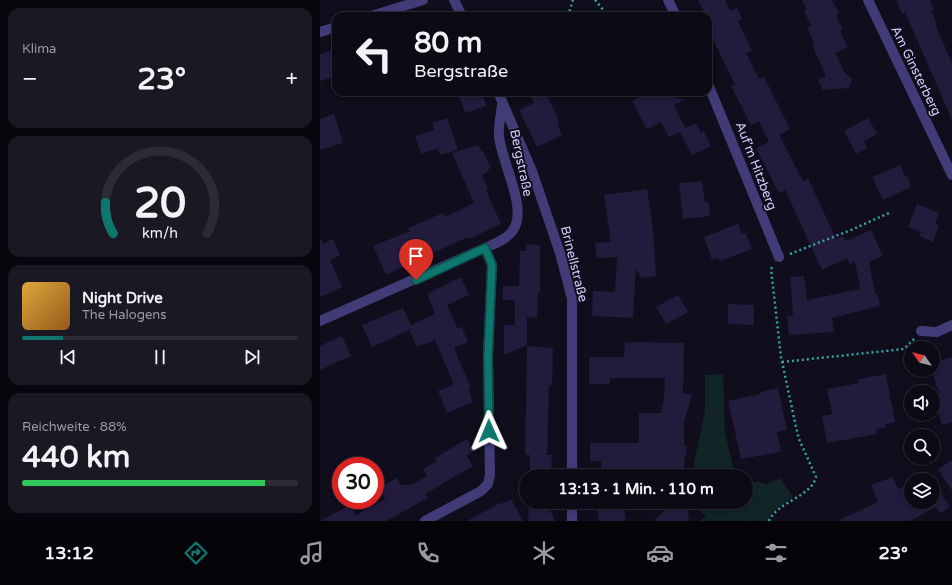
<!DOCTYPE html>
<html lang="de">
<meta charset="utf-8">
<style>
body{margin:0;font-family:"Varela Round",sans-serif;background:#1a1822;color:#f1f3f6;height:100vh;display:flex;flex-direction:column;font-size:15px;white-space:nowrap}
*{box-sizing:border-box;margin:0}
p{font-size:13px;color:#9a9aa0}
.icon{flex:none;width:22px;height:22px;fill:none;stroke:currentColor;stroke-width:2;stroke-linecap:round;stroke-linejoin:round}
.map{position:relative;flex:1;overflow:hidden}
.side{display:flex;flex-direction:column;gap:8px;padding:8px;background:#07060c;width:320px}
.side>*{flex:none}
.top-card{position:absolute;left:12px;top:12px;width:380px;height:84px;border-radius:12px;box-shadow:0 2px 6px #0003,0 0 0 1px #2c2b34;background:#0c0a15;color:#f1f3f6;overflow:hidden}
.needle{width:26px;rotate:304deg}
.controls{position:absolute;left:584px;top:341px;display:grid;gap:8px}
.controls a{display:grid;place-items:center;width:36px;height:36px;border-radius:50%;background:#0c0a15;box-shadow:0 2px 6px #0003,0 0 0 1px #2c2b34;font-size:20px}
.speed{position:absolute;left:12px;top:457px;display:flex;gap:8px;font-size:20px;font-weight:700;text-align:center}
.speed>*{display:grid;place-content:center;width:52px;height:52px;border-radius:50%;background:#0c0a15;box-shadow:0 2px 6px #0003,0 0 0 1px #2c2b34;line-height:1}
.speed .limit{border:6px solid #d22;background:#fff;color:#111}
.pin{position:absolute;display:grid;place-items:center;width:34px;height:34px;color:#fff;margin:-41px -17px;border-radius:50% 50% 50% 0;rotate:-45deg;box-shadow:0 0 4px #0007}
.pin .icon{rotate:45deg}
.me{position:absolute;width:44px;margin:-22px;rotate:359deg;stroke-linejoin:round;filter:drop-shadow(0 0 3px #0008)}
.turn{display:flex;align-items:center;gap:14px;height:84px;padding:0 16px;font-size:18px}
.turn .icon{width:52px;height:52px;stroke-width:2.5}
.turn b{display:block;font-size:28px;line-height:34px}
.big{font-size:30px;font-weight:700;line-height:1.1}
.side .tile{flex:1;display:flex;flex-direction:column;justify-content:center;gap:6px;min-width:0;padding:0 14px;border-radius:12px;background:#1a1822}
.side .dial{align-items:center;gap:0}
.dial svg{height:104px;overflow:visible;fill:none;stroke:#2c2b34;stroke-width:7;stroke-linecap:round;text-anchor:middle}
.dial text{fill:#f1f3f6;stroke:none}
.song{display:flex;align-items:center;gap:12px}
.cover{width:48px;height:48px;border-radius:6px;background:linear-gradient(135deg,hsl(40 70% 55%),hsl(30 70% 35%))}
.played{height:4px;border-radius:2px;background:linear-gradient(90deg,#0f766e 15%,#2c2b34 15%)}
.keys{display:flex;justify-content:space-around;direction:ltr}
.heat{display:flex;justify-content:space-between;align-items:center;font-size:22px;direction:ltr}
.charge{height:6px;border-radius:3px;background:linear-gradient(90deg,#34c759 88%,#2c2b34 0)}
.trip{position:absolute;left:199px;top:469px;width:234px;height:40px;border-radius:20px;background:#0c0a15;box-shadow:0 2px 6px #0003,0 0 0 1px #2c2b34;font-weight:700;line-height:40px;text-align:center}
.tabs{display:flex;height:64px;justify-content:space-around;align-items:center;background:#050408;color:#9a9aa0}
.tabs .icon{width:28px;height:28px}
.tabs .on{color:#0f766e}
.tabs b{font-size:18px;color:#f1f3f6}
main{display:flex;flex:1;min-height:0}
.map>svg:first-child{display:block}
</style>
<main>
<section class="side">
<div class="tile"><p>Klima</p>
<div class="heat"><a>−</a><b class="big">23°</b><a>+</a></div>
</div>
<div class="tile dial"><svg viewBox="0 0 100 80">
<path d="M14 69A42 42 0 1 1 86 69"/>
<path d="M14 69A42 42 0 0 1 8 45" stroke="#0f766e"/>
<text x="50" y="56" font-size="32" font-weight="700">20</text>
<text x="50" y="72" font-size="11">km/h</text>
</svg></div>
<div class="tile">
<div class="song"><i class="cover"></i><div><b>Night Drive</b><p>The Halogens</p></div></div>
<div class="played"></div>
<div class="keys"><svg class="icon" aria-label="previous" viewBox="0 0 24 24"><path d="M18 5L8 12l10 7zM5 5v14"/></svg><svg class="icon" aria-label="pause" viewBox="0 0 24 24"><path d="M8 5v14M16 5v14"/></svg><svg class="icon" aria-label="next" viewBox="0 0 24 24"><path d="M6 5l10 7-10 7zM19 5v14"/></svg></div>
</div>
<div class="tile"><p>Reichweite · 88%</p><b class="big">440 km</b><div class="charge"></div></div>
</section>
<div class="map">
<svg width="632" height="521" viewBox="0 0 632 521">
<rect width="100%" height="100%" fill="#100d1c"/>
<path fill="#112526" d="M403 374 405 432 415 476H376L374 463 385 411V375Z
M460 478 473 497 450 514 448 521H429L427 516 428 521H379L386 517 380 511 379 502H422L425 510 423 502H426V488L429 483 438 482 447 484Z"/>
<path fill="#231b3c" d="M378 0H405L410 11 417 8 422 19 418 21 432 51 426 53 439 79 444 77 470 129 459 135 483 181 488 178 516 239 523 236 526 241 551 230 563 256 549 262 555 294 557 293 560 306 512 318 514 332 469 335 467 316 473 315 470 277 484 276 487 300 540 289 535 261 530 264 527 258 502 270 465 190 459 193 436 148 449 142 439 121 431 125 414 92 411 86 415 84 390 34 394 32 388 16H386Z
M482 0H512L519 13 516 15 523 30 520 31 528 47 515 53 525 73 532 79 529 88 503 90 498 80 506 76 492 45 495 44 487 28 491 26 484 11 487 9Z
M576 0H613L610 1 614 10 611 11 617 23 615 24 632 63V120L585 12 582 14Z
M16 49V76L0 81V54Z
M138 92H162L166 106 145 113Z
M209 92H225L237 116 239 123 237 124 242 135 217 147 199 110 214 103Z
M331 92H344L345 95 365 100 354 105 365 128 376 123 381 133 384 131 391 146 372 155 360 132 349 137 341 122 327 129 312 101Z
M14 114 23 143 0 150V119Z
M127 118 138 150 120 155 118 148 101 154 95 136 114 130 112 123Z
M548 118 557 134 544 141 547 148 536 154 524 131Z
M158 145 162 152 163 151 171 168 168 169 169 171 162 175 168 189 166 190 181 224 149 239 148 237 111 254 66 275 53 246 90 231 88 228 123 213 125 217 154 203 132 153Z
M580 165 585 176 587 175 591 187 563 200 552 177Z
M382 181 385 202H389L390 216 363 219 359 183Z
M327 189 333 231 336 276 321 278 316 269 313 318 272 316 273 291 295 292 297 257 277 258 275 243 291 242 284 195Z
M597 204 619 213 615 224 619 225 613 242 599 236 601 232 588 227Z
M418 224 422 234 426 233 432 249 400 261 398 257 392 260 384 237Z
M0 237 3 244 13 239 20 255 10 260 22 287 0 297Z
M206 244 220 245V293H218L217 318 207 317V345L184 355V325H195V300H183V286H199L200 251H206Z
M141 277 149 295 127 305 138 329 142 327 148 342 134 348 151 388 148 389 153 402 127 413 118 391 134 385 115 340 97 347 89 330 52 347 42 325 83 308 91 325 115 314 107 294Z
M358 295 368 312 346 324 336 307Z
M408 304 434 305V325L408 324Z
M22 336 31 356 0 370V346Z
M305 342 364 343 363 394H372L364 423V446H367L364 463 365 476H319V472L281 471V461H270V443H319V413H341L344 400 345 378H290V384H269V357H304Z
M207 346 233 348 232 385H229L227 455H232L231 476H210V455H205Z
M632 357V422L622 425 613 395 619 393 613 375V363Z
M566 374 575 422 565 424 566 427 556 429 557 434 507 443 502 416 512 414 507 389 539 383 538 379Z
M458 388 467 430 457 432 461 452 421 459 408 401 441 394 440 392Z
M147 439 154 451 146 455 153 466 105 494 108 498 66 521H0L30 505 36 515 65 499 59 488 77 478 81 485H91L107 476 103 469 117 461 115 458Z
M632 460V491L618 469Z
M573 477 578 489 583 487 591 502H614L613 480 630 507 620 513 616 507 590 521H517L558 502 551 485Z
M191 499 203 521H147L182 502V504Z
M209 502H230V509L235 521H208Z
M276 502H304L306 521H279Z
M353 502H367L369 521H334Z"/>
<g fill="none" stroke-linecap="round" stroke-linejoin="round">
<path stroke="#36a5a4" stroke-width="2.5" stroke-dasharray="2 3" stroke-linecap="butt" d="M275 0 285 12
M248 16 253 0
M470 254 531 230 571 212
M462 362 584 349 594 339
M449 521C457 502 491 497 496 477L479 439 476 427 461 357 451 269 453 266"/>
<path stroke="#413c78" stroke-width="10" d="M134 0 142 16
M348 0 356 16
M548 0 632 175
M51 16 103 0
M0 32 16 27
M388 84 459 257
M178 92 212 171 240 253 252 299V476
M0 321 165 248C177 243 192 237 196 224 204 201 181 160 179 136 178 126 181 115 182 105
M601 331 617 332 632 325
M105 521 161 491 168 484 170 475 168 356 172 265 165 248
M252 521V502"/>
</g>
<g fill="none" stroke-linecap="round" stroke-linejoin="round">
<g stroke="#0a4d48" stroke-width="10">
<path id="route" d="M96 280 165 248 172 265 168 356 169 431"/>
</g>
<use href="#route" stroke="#0f766e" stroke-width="7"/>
</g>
<g text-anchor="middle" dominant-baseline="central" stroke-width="4" stroke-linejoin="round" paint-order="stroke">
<g font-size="13" fill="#d4ccfb" stroke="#100d1c">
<text transform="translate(596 71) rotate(64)">Am Ginsterberg</text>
<text transform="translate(201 163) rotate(78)">Bergstraße</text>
<text transform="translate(436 166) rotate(69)">Auf'm Hitzberg</text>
<text transform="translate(254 264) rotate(76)">Brinellstraße</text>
</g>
</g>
</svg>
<div class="controls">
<a><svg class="needle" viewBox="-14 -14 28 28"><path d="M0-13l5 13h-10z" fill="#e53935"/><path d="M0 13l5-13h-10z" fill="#9a9aa0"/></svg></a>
<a><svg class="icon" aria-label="sound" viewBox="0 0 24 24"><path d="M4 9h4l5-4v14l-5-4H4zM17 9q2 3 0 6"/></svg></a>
<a><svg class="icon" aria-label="search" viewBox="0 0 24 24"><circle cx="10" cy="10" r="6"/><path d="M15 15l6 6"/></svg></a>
<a><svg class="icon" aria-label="layers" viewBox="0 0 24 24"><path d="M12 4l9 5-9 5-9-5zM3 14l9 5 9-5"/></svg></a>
</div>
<div class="speed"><div class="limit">30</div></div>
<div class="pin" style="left:96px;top:280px;background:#d93025"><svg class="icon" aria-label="arrive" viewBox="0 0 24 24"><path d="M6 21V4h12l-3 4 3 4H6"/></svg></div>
<svg class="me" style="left:169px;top:431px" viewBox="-20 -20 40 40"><path d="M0-17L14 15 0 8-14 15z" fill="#0f766e" stroke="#fff" stroke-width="4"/></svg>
<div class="trip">13:13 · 1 Min. · 110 m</div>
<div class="top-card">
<div class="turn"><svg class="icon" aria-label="left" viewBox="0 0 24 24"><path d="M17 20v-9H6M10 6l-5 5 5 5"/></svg><div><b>80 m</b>Bergstraße</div></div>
</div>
</div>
</main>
<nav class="tabs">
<b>13:12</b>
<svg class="icon on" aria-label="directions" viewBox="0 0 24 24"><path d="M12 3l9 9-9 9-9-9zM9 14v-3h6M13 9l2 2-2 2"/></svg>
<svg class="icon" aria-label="music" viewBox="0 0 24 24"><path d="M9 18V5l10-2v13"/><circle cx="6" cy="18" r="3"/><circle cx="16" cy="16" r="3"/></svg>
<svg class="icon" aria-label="phone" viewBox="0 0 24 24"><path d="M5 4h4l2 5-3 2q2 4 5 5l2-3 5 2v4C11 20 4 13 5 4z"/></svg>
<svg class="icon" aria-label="climate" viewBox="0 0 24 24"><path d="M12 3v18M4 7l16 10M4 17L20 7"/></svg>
<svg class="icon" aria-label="car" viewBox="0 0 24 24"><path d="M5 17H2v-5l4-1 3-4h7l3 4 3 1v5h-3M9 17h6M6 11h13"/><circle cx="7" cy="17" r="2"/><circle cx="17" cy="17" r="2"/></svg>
<svg class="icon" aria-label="filters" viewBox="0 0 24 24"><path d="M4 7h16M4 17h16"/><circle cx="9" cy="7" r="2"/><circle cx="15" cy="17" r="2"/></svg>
<b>23°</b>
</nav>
